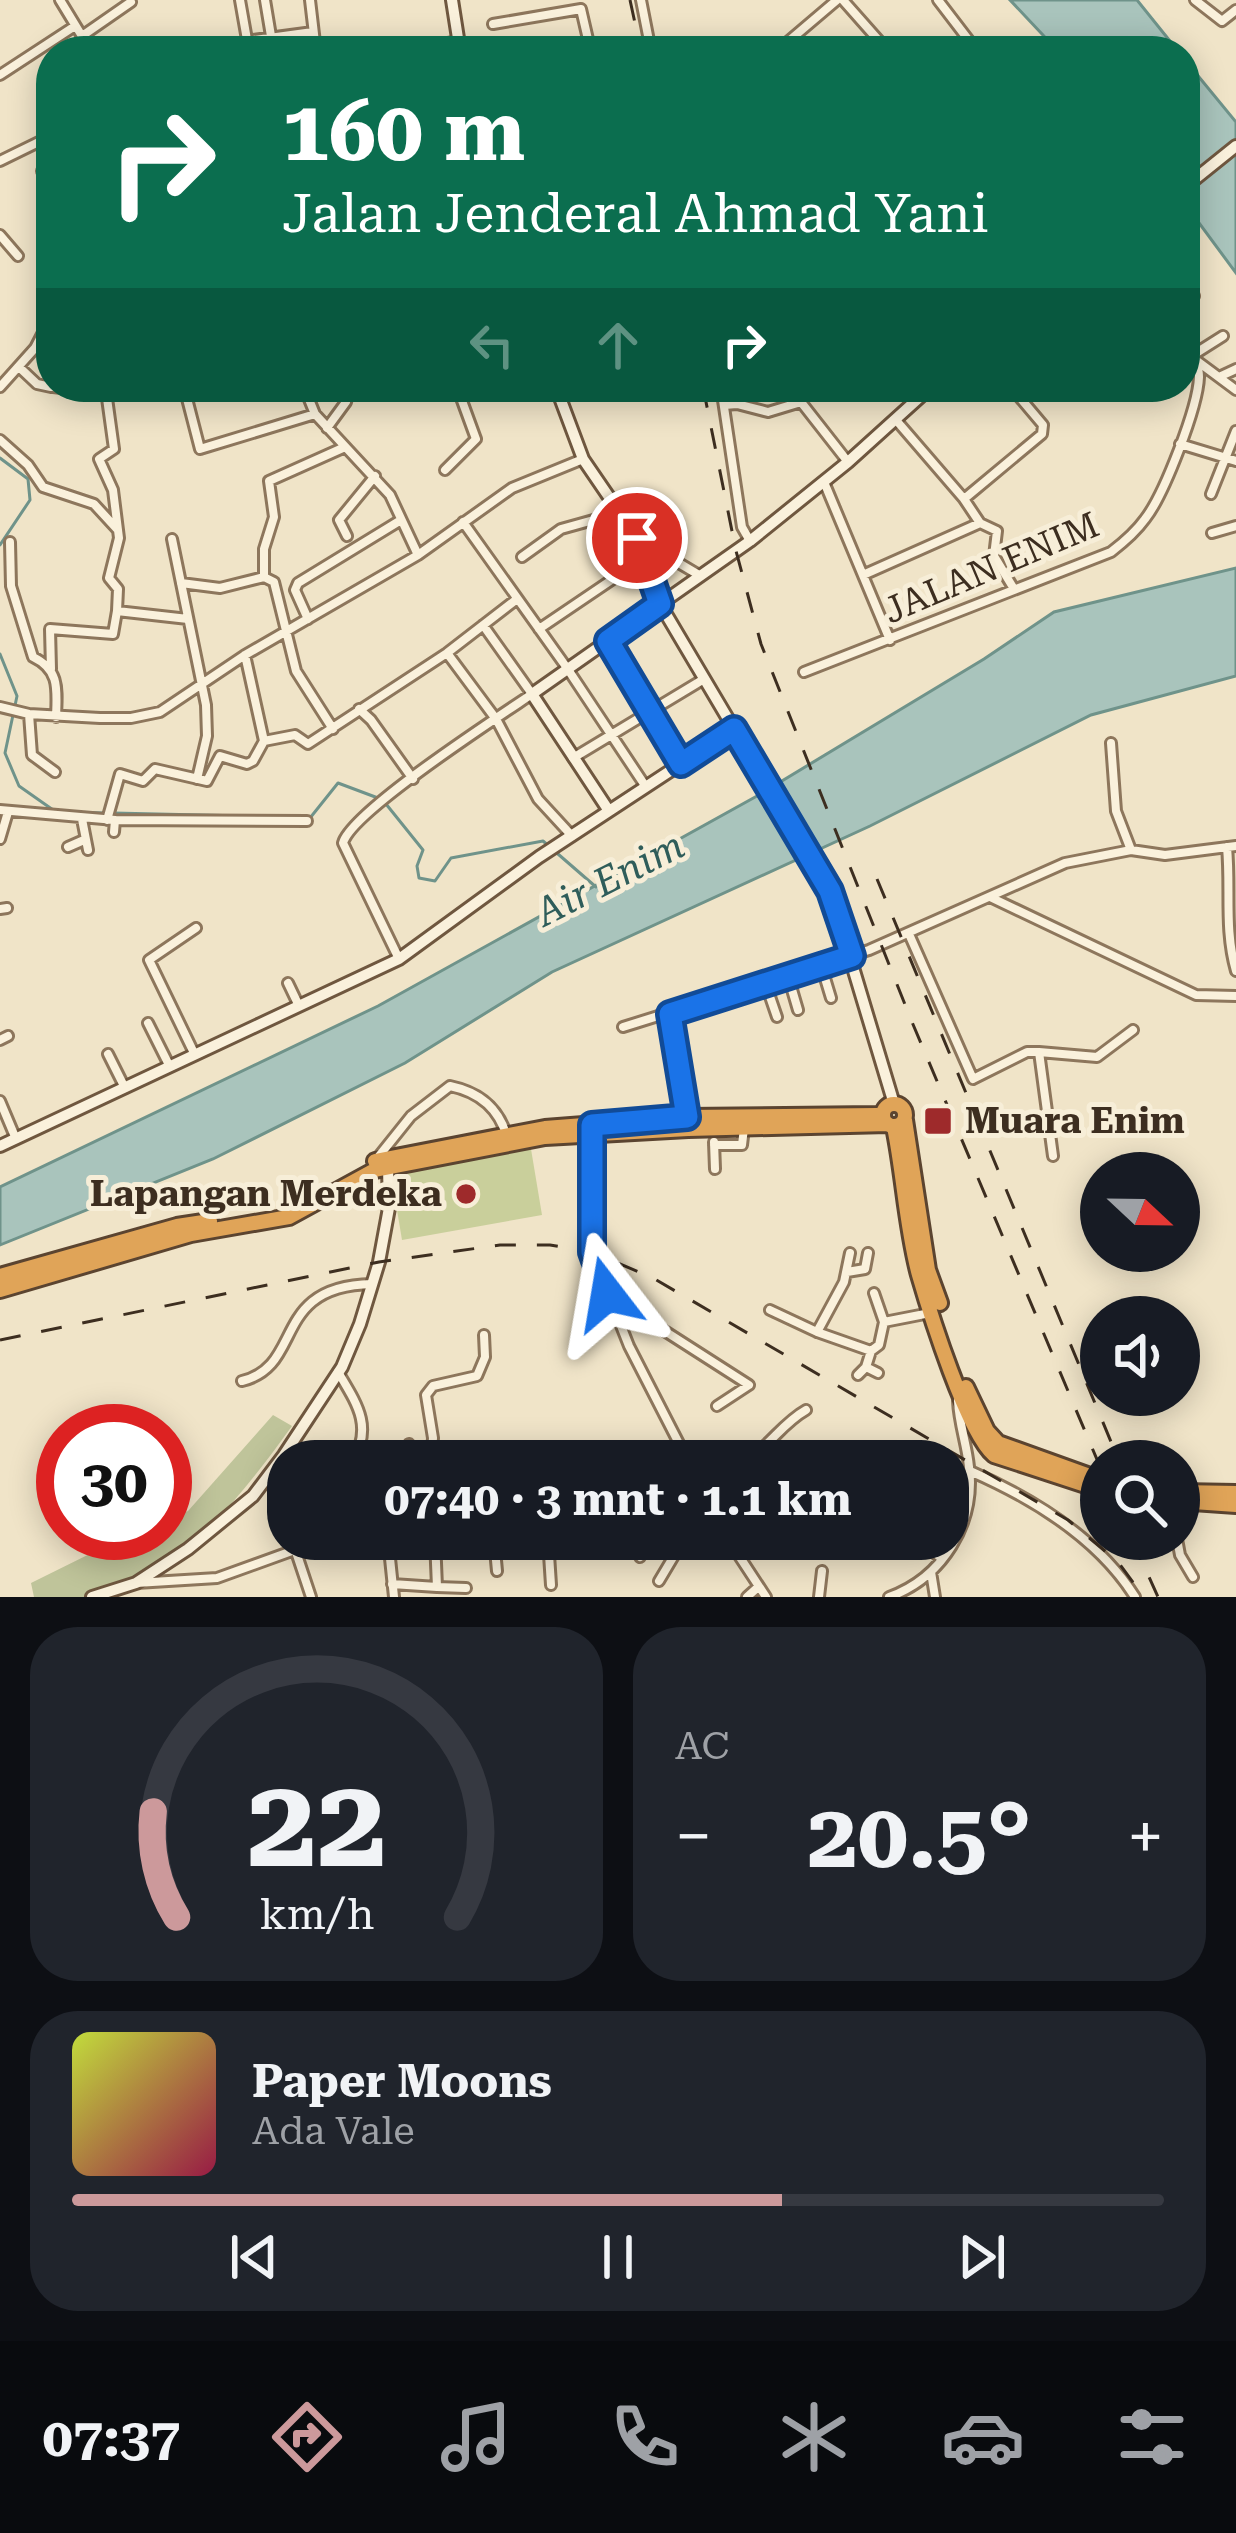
<!DOCTYPE html>
<html lang="id">
<meta charset="utf-8">
<style>
body{margin:0;font-family:"Roboto Serif",serif;background:#20242c;color:#f1f3f6;height:100vh;display:flex;flex-direction:column;font-size:45px;white-space:nowrap}
*{box-sizing:border-box;margin:0}
p{font-size:39px;color:#9ea1a6}
.icon{flex:none;width:66px;height:66px;fill:none;stroke:currentColor;stroke-width:2;stroke-linecap:round;stroke-linejoin:round}
.map{position:relative;height:1597px;overflow:hidden}
.side{display:flex;flex-direction:column;gap:30px;padding:30px;background:#0d0f14;flex:1}
.side>*{flex:none}
.hud{position:absolute;left:36px;top:36px;width:1164px;height:366px;border-radius:48px;box-shadow:0 6px 30px #0003;background:#0b6e4f;color:#fff;overflow:hidden}
.needle{width:78px;rotate:112deg}
.buttons{position:absolute;left:1080px;top:1152px;display:grid;gap:24px}
.buttons a{display:grid;place-items:center;width:120px;height:120px;border-radius:50%;background:#171b24;box-shadow:0 6px 30px #0003;font-size:60px}
.speed{position:absolute;left:36px;top:1404px;display:flex;gap:24px;font-size:60px;font-weight:700;text-align:center}
.speed>*{display:grid;place-content:center;width:156px;height:156px;border-radius:50%;background:#171b24;box-shadow:0 6px 30px #0003;line-height:1}
.speed .limit{border:18px solid #d22;background:#fff;color:#111}
.pin{position:absolute;display:grid;place-items:center;width:102px;height:102px;color:#fff;margin:-51px;border:6px solid #fff;border-radius:50%;box-shadow:0 3px 12px #0007}
.me{position:absolute;width:132px;margin:-66px;rotate:346deg;stroke-linejoin:round;filter:drop-shadow(0 0 9px #0008)}
.turn{display:flex;align-items:center;gap:42px;height:252px;padding:0 48px;font-size:54px}
.turn .icon{width:156px;height:156px;stroke-width:2.5}
.turn b{display:block;font-size:84px;line-height:102px}
.lanes{display:flex;align-items:center;height:114px;padding:0 48px;background:#0003;justify-content:center;gap:60px;direction:ltr}
.lanes .off{opacity:.35}
.big{font-size:90px;font-weight:700;line-height:1.1}
.side .tile{flex:1;display:flex;flex-direction:column;justify-content:center;gap:18px;min-width:0;padding:0 42px;border-radius:48px;background:#20242c}
.side .dial{align-items:center;gap:0}
.dial svg{height:312px;overflow:visible;fill:none;stroke:#363941;stroke-width:7;stroke-linecap:round;text-anchor:middle}
.dial text{fill:#f1f3f6;stroke:none}
.song{display:flex;align-items:center;gap:36px}
.cover{width:144px;height:144px;border-radius:18px;background:linear-gradient(135deg,hsl(70 70% 55%),hsl(340 70% 35%))}
.played{height:12px;border-radius:6px;background:linear-gradient(90deg,#cc999b 65%,#363941 65%)}
.keys{display:flex;justify-content:space-around;direction:ltr}
.heat{display:flex;justify-content:space-between;align-items:center;font-size:66px;direction:ltr}
.side .tiles{flex:1;display:grid;gap:30px;grid-template-columns:1fr 1fr}
.tile:last-child{grid-column:span 2}
.trip{position:absolute;left:267px;top:1440px;width:702px;height:120px;border-radius:48px;background:#171b24;box-shadow:0 6px 30px #0003;font-weight:700;line-height:120px;text-align:center}
.tabs{display:flex;height:192px;justify-content:space-around;align-items:center;background:#090b0e;color:#9ea1a6}
.tabs .icon{width:84px;height:84px}
.tabs .current{color:#cc999b}
.tabs b{font-size:54px;color:#f1f3f6}
.map>svg:first-child{display:block}
</style>
<div class="map">
<svg width="1236" height="1597" viewBox="0 0 1236 1597">
<rect width="100%" height="100%" fill="#f0e4c8"/>
<path fill="#c9cf9b" d="M531 1149 542 1215 402 1240 391 1174Z"/>
<path fill="#bfc49a" d="M273 1415 292 1426C245 1491 176 1583 90 1597 73 1597 52 1597 34 1597L31 1583 132 1533H165V1519L188 1511Z"/>
<path fill="#a9c4bc" stroke="#6f938a" stroke-width="3" d="M1010 0H1137L1178 51H1058Z
M1185 60 1236 122V273L1185 204Z
M1236 568V676L1091 715 870 826 552 972 405 1063 213 1159 0 1245V1187L378 1006 757 796 984 659 1054 612Z"/>
<g fill="none" stroke-linecap="round" stroke-linejoin="round">
<path stroke="#6f938a" stroke-width="3" d="M0 458 28 479 30 500 0 545
M0 654 17 696 5 753 19 786 56 812
M386 804 423 850 417 866 419 878 435 881 451 858 543 841 596 887
M65 812 104 813
M113 813 290 817
M305 818H310L338 783 378 798"/>
<g stroke="#8d765c" stroke-width="14">
<path id="street" d="M60 0 91 51
M240 0 249 51
M265 0 271 36
M310 0 316 51
M641 0 651 51
M843 0 888 51
M938 0 977 51
M1195 0 1222 21 1236 10
M493 24 581 9 590 48
M82 36 131 2
M246 41 313 32
M784 45 837 0
M407 51 457 41
M0 75 75 26
M0 161 51 136
M42 171 51 180
M0 235 18 256
M1185 280 1194 296
M1193 355 1223 336
M1197 361 1236 390
M19 367 37 384 51 387
M1221 376 1236 369
M0 387 35 348 51 317
M53 387 96 392 121 387
M184 387 200 449 315 414
M304 387 315 414 390 495 418 555
M721 387 742 527 750 541
M106 391 114 449 99 459 113 490 119 538 109 578 118 589 117 611
M801 402 848 462
M801 402 805 387
M724 405 737 404 768 412 801 402
M896 420 964 499 980 523
M327 428 346 402 350 387
M0 440 28 465 43 487 94 504 117 529
M1180 444 1236 461
M445 470 476 439 457 387
M824 482 890 640
M1211 494 1236 431
M964 499 1042 434 1043 425 1011 387
M463 522 567 668 646 787
M1212 533 1236 526
M347 536 339 520 375 476
M172 539 206 705 207 736 197 779
M640 540 699 575
M10 542 11 586 33 657C60 670 57 689 56 717
M522 557 561 529 597 519 617 507
M863 575 980 523 997 531 994 556 1014 589
M181 583 220 588 264 577
M308 619 295 590 298 583 401 520
M539 629 644 558
M608 641 681 764
M447 653 496 719 538 799 572 836
M51 669 50 629 113 634 117 611 188 619
M804 672 1111 552C1124 542 1135 533 1145 519 1164 495 1198 407 1199 377 1199 364 1192 352 1185 342
M0 707 29 714 100 718H131L160 712 245 655 418 555 512 488 583 459
M359 709 371 720 413 779
M29 714 32 755 55 772
M333 729 296 671 274 582 264 577V549L274 517 269 481 345 447
M264 741 295 735 308 744 447 653 517 599
M1111 743 1116 811 1131 850
M573 758 704 679
M0 810 115 820 114 832
M82 819 88 850
M107 820 120 774 143 781 155 769 207 781 220 756 247 764 253 761 264 741 245 655
M115 820 307 821
M0 839 8 812
M68 847 84 840
M1227 847C1231 890 1224 929 1236 971
M990 897 1196 995 1236 996
M0 909 7 908
M909 934 973 1079 1027 1052H1039L1053 1156
M399 959 343 843C351 812 498 717 532 694L483 625
M821 965 831 998
M788 976 798 1010
M765 982 777 1017
M288 983 299 1006
M670 1014 687 1120
M148 1023 169 1065
M623 1027 869 950 1065 863 1131 850 1165 855 1236 846
M0 1040 8 1036
M1039 1052 1097 1057 1133 1030
M108 1054 125 1088
M195 1055 149 960 196 928
M0 1101 16 1139
M593 1135 592 1252 629 1346 688 1461
M714 1142 715 1169
M714 1145H742L744 1128
M375 1161 411 1116 450 1086C479 1092 499 1108 507 1137
M847 1272 865 1269 868 1253
M874 1293 884 1322
M610 1296 749 1385 717 1406
M770 1310 817 1332 871 1351 879 1345 884 1322 930 1313
M817 1332 844 1282 850 1253
M866 1367 878 1373
M338 1372C357 1404 373 1426 353 1461
M858 1375 866 1367 871 1351
M242 1381C305 1366 270 1286 372 1284
M407 1461 409 1444
M431 1461 433 1438 426 1395 433 1386 477 1376 485 1357 484 1335
M744 1461C769 1448 781 1424 806 1410
M970 1471C1032 1498 1098 1538 1135 1597
M388 1539 394 1597
M435 1539 437 1587 466 1588
M494 1539 497 1571
M548 1539 551 1585
M728 1539 766 1597
M918 1539 942 1559
M1177 1539 1180 1555 1193 1577
M296 1552 311 1597
M640 1557 648 1539
M931 1572 935 1597
M659 1581 684 1539
M136 1583 217 1578 325 1539
M392 1584 437 1587
M747 1597 757 1588
M819 1597 822 1571
M889 1597C942 1578 976 1524 969 1467 967 1445 959 1424 958 1401"/>
</g>
<g stroke="#6f573f" stroke-width="16">
<path id="secondary" d="M452 0 460 51
M1185 187 1236 146
M556 387 583 459 637 538 660 604 830 891 894 1104
M609 811 532 694 750 541 848 462 931 387
M0 1146 399 959 539 857 734 729
M92 1597 136 1583 188 1549 253 1496 284 1455 342 1367 360 1324 379 1262 389 1208 388 1168"/>
</g>
<g stroke="#5b4430" stroke-width="20">
<path id="highway" d="M883 1115a11 11 0 1 1 22 0a11 11 0 1 1-22 0Z
M905 1120 928 1270 940 1303
M894 1127C904 1175 906 1227 919 1275 930 1313 967 1432 994 1455L1101 1490
M375 1161 545 1128 687 1117 877 1115
M0 1276 177 1226 210 1221
M0 1290 191 1234 289 1217 375 1170 545 1137 688 1129 888 1124
M966 1387 987 1431 998 1443 1101 1480
M1179 1492 1236 1493
M1179 1501 1236 1505"/>
</g>
<use href="#street" stroke="#faf1dc" stroke-width="8"/>
<use href="#secondary" stroke="#faf1dc" stroke-width="10"/>
<use href="#highway" stroke="#e0a458" stroke-width="14"/>
<path stroke="#3d2e20" stroke-width="3" stroke-dasharray="21 21" stroke-linecap="butt" d="M630 0 641 51
M703 387 736 551 761 644 912 1022 1101 1469
M877 879 1119 1461
M0 1340 379 1262 500 1245H550L592 1252 653 1278 1068 1520 1118 1562 1144 1597
M1132 1539 1158 1597"/>
</g>
<g fill="none" stroke-linecap="round" stroke-linejoin="round">
<g stroke="#114b97" stroke-width="30">
<path id="route" d="M607 1294 592 1252V1125L687 1117 670 1014 852 956 830 891 734 729 681 764 608 641 660 604 637 538"/>
</g>
<use href="#route" stroke="#1a73e8" stroke-width="21"/>
</g>
<g fill="#9e2a2b" stroke="#f7eed8" stroke-width="4.5">
<rect x="923" y="1106" width="30" height="30" rx="6"/>
<circle cx="466" cy="1194" r="12"/>
</g>
<g text-anchor="middle" dominant-baseline="central" stroke-width="10" stroke-linejoin="round" paint-order="stroke">
<g font-size="36" fill="#3d2e20" stroke="#f7eed8">
<text transform="translate(991 568) rotate(-23)">JALAN ENIM</text>
</g>
<g font-size="36" font-weight="bold" fill="#3d2e20" stroke="#f7eed8" text-anchor="start">
<text x="965" y="1121">Muara Enim</text>
<text x="442" y="1194" text-anchor="end">Lapangan Merdeka</text>
</g>
<g font-size="39" font-style="italic" fill="#2f5d5a" stroke="#f7eed8">
<text transform="translate(610 879) rotate(-27)">Air Enim</text>
</g>
</g>
</svg>
<div class="buttons">
<a><svg class="needle" viewBox="-14 -14 28 28"><path d="M0-13l5 13h-10z" fill="#e53935"/><path d="M0 13l5-13h-10z" fill="#9ea1a6"/></svg></a>
<a><svg class="icon" aria-label="sound" viewBox="0 0 24 24"><path d="M4 9h4l5-4v14l-5-4H4zM17 9q2 3 0 6"/></svg></a>
<a><svg class="icon" aria-label="search" viewBox="0 0 24 24"><circle cx="10" cy="10" r="6"/><path d="M15 15l6 6"/></svg></a>
</div>
<div class="speed"><div class="limit">30</div></div>
<div class="pin" style="left:637px;top:538px;background:#d93025"><svg class="icon" aria-label="arrive" viewBox="0 0 24 24"><path d="M6 21V4h12l-3 4 3 4H6"/></svg></div>
<svg class="me" style="left:607px;top:1294px" viewBox="-20 -20 40 40"><path d="M0-17L14 15 0 8-14 15z" fill="#1a73e8" stroke="#fff" stroke-width="4"/></svg>
<div class="trip">07:40 · 3 mnt · 1.1 km</div>
<div class="hud">
<div class="turn"><svg class="icon" aria-label="right" viewBox="0 0 24 24"><path d="M7 20v-9h11M14 6l5 5-5 5"/></svg><div><b>160 m</b>Jalan Jenderal Ahmad Yani</div></div>
<div class="lanes"><svg class="icon off" aria-label="left" viewBox="0 0 24 24"><path d="M17 20v-9H6M10 6l-5 5 5 5"/></svg><svg class="icon off" aria-label="ahead" viewBox="0 0 24 24"><path d="M12 20V5M6 11l6-6 6 6"/></svg><svg class="icon" aria-label="right" viewBox="0 0 24 24"><path d="M7 20v-9h11M14 6l5 5-5 5"/></svg></div>
</div>
</div>
<section class="side">
<div class="tiles">
<div class="tile dial"><svg viewBox="0 0 100 80">
<path d="M14 69A42 42 0 1 1 86 69"/>
<path d="M14 69A42 42 0 0 1 8 42" stroke="#cc999b"/>
<text x="50" y="56" font-size="32" font-weight="700">22</text>
<text x="50" y="72" font-size="11">km/h</text>
</svg></div>
<div class="tile"><p>AC</p>
<div class="heat"><a>−</a><b class="big">20.5°</b><a>+</a></div>
</div>
<div class="tile">
<div class="song"><i class="cover"></i><div><b>Paper Moons</b><p>Ada Vale</p></div></div>
<div class="played"></div>
<div class="keys"><svg class="icon" aria-label="previous" viewBox="0 0 24 24"><path d="M18 5L8 12l10 7zM5 5v14"/></svg><svg class="icon" aria-label="pause" viewBox="0 0 24 24"><path d="M8 5v14M16 5v14"/></svg><svg class="icon" aria-label="next" viewBox="0 0 24 24"><path d="M6 5l10 7-10 7zM19 5v14"/></svg></div>
</div>
</div>
</section>
<nav class="tabs">
<b>07:37</b>
<svg class="icon current" aria-label="directions" viewBox="0 0 24 24"><path d="M12 3l9 9-9 9-9-9zM9 14v-3h6M13 9l2 2-2 2"/></svg>
<svg class="icon" aria-label="music" viewBox="0 0 24 24"><path d="M9 18V5l10-2v13"/><circle cx="6" cy="18" r="3"/><circle cx="16" cy="16" r="3"/></svg>
<svg class="icon" aria-label="phone" viewBox="0 0 24 24"><path d="M5 4h4l2 5-3 2q2 4 5 5l2-3 5 2v4C11 20 4 13 5 4z"/></svg>
<svg class="icon" aria-label="climate" viewBox="0 0 24 24"><path d="M12 3v18M4 7l16 10M4 17L20 7"/></svg>
<svg class="icon" aria-label="car" viewBox="0 0 24 24"><path d="M5 17H2v-5l4-1 3-4h7l3 4 3 1v5h-3M9 17h6M6 11h13"/><circle cx="7" cy="17" r="2"/><circle cx="17" cy="17" r="2"/></svg>
<svg class="icon" aria-label="filters" viewBox="0 0 24 24"><path d="M4 7h16M4 17h16"/><circle cx="9" cy="7" r="2"/><circle cx="15" cy="17" r="2"/></svg>
</nav>
